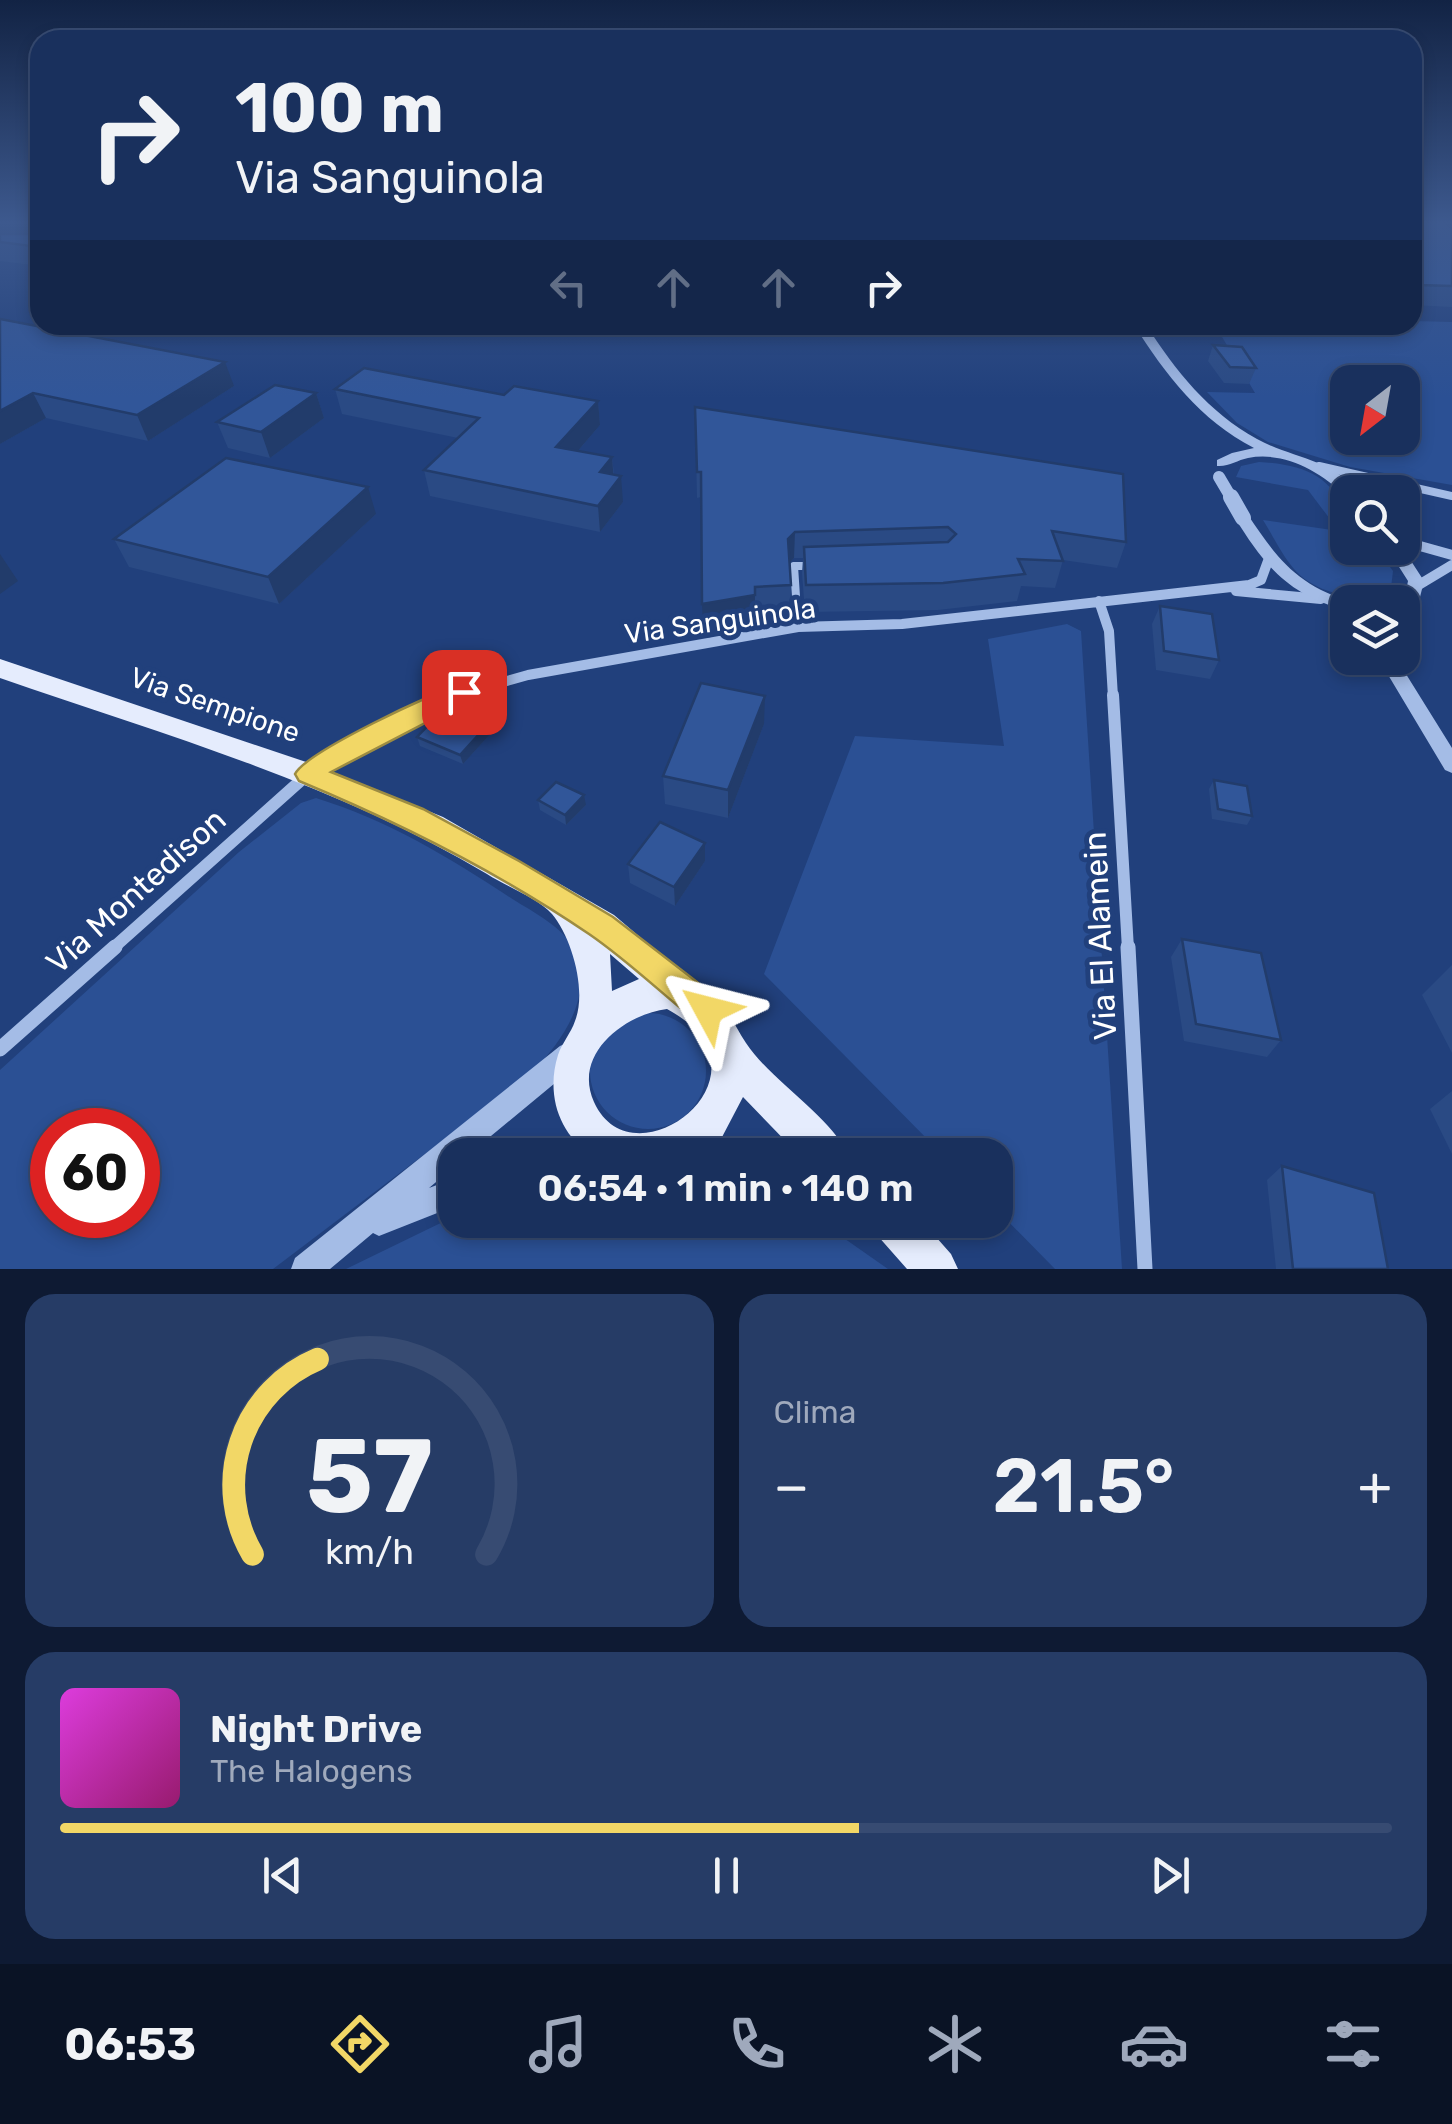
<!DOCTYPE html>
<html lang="it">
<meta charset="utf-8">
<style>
body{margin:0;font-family:Rubik,sans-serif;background:#263c66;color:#f1f3f6;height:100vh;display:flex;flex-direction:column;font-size:38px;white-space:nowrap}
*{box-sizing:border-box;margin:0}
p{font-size:32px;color:#9fa9bc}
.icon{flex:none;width:55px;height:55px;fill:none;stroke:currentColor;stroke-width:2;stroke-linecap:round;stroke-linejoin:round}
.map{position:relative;height:1269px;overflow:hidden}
.drawer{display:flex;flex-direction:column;gap:25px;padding:25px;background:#0e1a33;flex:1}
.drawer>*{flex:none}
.guide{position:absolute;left:30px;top:30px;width:1392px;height:305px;border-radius:30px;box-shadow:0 5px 15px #0003,0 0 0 2px #374b72;background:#19305d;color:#f1f3f6;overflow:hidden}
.needle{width:65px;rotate:211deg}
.fabs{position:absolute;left:1330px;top:365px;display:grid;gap:20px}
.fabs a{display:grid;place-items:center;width:90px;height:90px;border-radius:20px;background:#19305d;box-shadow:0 5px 15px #0003,0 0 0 2px #374b72;font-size:50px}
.speed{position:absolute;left:30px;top:1108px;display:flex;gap:20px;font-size:50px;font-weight:700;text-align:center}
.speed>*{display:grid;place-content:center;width:130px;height:130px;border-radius:50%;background:#19305d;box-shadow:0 5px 15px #0003,0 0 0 2px #374b72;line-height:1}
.speed .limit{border:15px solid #d22;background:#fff;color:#111}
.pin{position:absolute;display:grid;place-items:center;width:85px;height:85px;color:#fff;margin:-42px;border-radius:20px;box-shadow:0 5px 15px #0006}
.me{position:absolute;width:110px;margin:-55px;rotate:308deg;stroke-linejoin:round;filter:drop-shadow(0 0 8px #0008)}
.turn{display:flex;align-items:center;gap:35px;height:210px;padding:0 40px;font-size:45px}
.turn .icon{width:130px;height:130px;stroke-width:2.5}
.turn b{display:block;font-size:70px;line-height:85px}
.lanes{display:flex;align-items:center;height:95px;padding:0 40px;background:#0003;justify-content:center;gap:50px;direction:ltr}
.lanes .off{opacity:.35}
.big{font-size:75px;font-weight:600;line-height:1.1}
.drawer .tile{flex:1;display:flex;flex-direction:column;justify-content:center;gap:15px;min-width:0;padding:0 35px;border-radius:30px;background:#263c66}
.drawer .dial{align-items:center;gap:0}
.dial svg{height:260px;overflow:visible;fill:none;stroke:#374b72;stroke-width:7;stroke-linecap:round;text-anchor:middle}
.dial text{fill:#f1f3f6;stroke:none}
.song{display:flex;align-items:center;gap:30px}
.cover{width:120px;height:120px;border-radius:15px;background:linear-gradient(135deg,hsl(300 70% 55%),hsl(320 70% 35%))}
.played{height:10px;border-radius:5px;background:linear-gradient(90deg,#f2d766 60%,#374b72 60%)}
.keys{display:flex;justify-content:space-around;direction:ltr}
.heat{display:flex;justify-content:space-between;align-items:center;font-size:55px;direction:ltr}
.drawer .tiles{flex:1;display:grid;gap:25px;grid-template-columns:1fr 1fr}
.tile:last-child{grid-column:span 2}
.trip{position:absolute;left:438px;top:1138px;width:575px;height:100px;border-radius:30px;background:#19305d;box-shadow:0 5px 15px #0003,0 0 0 2px #374b72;font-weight:600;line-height:100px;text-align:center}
.menu{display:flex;height:160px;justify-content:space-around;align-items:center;background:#0a1325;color:#9fa9bc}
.menu .icon{width:70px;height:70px}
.menu .current{color:#f2d766}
.menu b{font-size:45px;color:#f1f3f6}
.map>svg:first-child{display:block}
</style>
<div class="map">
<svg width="1452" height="1269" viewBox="0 0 1452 1269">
<rect width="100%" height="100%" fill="#21407c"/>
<path fill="#2b5094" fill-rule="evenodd" d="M1413 321 1452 322V485L1350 467 1268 442 1237 423 1207 392 1255 393 1218 330 1152 325H1412ZM1348 382H1402V438H1348Z
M1259 462C1319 465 1348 487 1348 548H1376L1393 571 1391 588C1362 604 1315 594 1294 569 1282 555 1273 536 1263 520L1339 531 1308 490 1236 477 1241 466Z
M1067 624 1081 631 1122 1269H1055L995 1208V1155H943L764 974 855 736 1004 746 988 639Z
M316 798C390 821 450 858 514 900 533 912 563 927 573 948 596 995 563 1039 533 1072L273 1269H0V1070L239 852 301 803ZM52 1130H138V1215H52Z
M590 1071a58 58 0 1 1 116 0a58 58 0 1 1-116 0Z
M455 1216V1220H818L888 1269H346Z"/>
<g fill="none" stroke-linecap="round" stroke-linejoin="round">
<path stroke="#a4bce6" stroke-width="8" d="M798 627 794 566H808"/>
<path stroke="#a4bce6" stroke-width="8" d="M1319 466 1452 496"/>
<path stroke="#a4bce6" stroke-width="10" d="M1402 541 1452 555
M1417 586 1452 565
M1236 591 1321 599
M1099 601 1109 631 1113 697
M450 697 528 675 798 627 902 624 1249 585 1261 580 1268 561"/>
<path stroke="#a4bce6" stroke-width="12" d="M1113 695 1128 949
M112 949 308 774 457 695"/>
<path stroke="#a4bce6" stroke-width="15" d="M1128 947 1145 1269
M0 1049 115 947"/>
<path fill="#a4bce6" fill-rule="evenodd" d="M1134 325H1146C1176 371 1208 412 1257 439 1291 458 1333 459 1357 492L1345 495C1319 471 1284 451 1248 458 1237 460 1229 467 1217 466V460L1232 453 1254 448C1200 420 1166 375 1134 325Z
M1243 513 1248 515C1278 560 1299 587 1354 602H1348V611C1289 595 1266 568 1235 518Z
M1402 547 1424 581 1420 597 1402 608V602H1394L1406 591 1408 581 1387 548Z
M1378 658H1396L1452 748V773L1445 770Z
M569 1042 578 1046 582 1055 578 1064 468 1155H455V1166L429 1188 455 1178V1206L379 1236 373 1233 330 1269H291L295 1258 560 1046Z"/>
<path fill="#e5ecfd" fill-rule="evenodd" d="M0 659 318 766 443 817 614 915 702 990C727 1003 732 1022 746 1043 771 1081 832 1117 848 1155H799L743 1097 721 1139 702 1155H592C558 1134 546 1093 558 1055 562 1043 571 1033 575 1021 587 991 572 938 552 914 538 898 505 886 487 874 337 784 165 735 0 678ZM610 954 639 979 612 991ZM667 1009C786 1073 633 1189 594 1102 572 1053 626 1014 667 1009Z
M871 1220H921L951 1254 958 1269H907L877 1235Z"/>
<path stroke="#a4bce6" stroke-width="12" d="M1219 477 1232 499"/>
<path stroke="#a4bce6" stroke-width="16" d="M1231 497 1243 518"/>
</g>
<path fill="#2a4a84" d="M0 221H40V266L0 261Z
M1412 221 1452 228V307L1412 305Z
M0 319 234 386 148 441 46 418 0 444Z
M1213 345 1256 368 1249 384 1224 383 1208 361Z
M335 389 504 395 598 401 600 425 578 451 612 457 614 474 623 502 600 532 430 496 424 470 458 438 342 414Z
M316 393 324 418 270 458 228 448 217 422Z
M695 407 1126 542 1117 568 1063 560 1055 588 1021 586 1017 601 938 610 805 612 802 573 803 558H794L790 563 791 585 790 612 755 614V621L703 631 701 497 697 498Z
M376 514 279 604 129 567 114 539Z
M1160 606 1219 660 1210 679 1156 670 1152 624Z
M490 722 492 732 463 764 420 746 417 737Z
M764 724 728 818 665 804 663 776Z
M1214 780 1252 816 1247 825 1212 819 1209 789Z
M538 800 586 805 566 825 540 810Z
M705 861 675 906 630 883 628 864Z
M1182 939 1281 1040 1267 1057 1184 1041 1171 957Z
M1452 965V1053L1422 995Z
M1452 1091V1154L1430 1109Z
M1282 1166 1388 1269H1276L1267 1180Z"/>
<path fill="#223c6b" d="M31 221 40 239 0 242V223Z
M40 243V264L31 246Z
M225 362 234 386 148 441 137 415Z
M33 393 46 418 0 444V411Z
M316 393 324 418 270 458 261 432Z
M598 401 600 425 559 473 556 447Z
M612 457 614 483 600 472Z
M621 476 623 502 600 532 598 506Z
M368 487 376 514 279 604 268 577Z
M795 532 794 558 787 566 788 539Z
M0 554 18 581 0 594Z
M755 595V621L703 631 702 604Z
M765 696 764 724 728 818V790Z
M490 722 492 732 463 764 460 755Z
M584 795 586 805 566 825 565 815Z
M705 843V861L675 906 674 887Z"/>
<path fill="#315699" stroke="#223c6b" stroke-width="2.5" d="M31 221H40V243L31 246 0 242V234H31L38 228Z
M1412 221H1443L1452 228V286L1419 285 1412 279Z
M0 319 225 362 137 415 33 393 0 411Z
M1213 345 1242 347 1256 368 1230 367Z
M364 368 504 395 514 386 598 401 556 447 612 457 600 472 621 476 598 506 424 470 479 418 335 389Z
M275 385 316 393 261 432 217 422Z
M695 407 1123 474 1126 542 1052 531 1063 561 1018 559 1025 574 943 583 806 585 804 547 948 542 956 534 948 527 795 532 788 539 791 585 755 587V595L702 604 701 472H697Z
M226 458 368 487 268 577 114 539Z
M1160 606 1212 614 1219 660 1164 651Z
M701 683 765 696 728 790 663 776Z
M447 706 490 722 460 755 417 737Z
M1214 780 1247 786 1252 816 1218 809Z
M556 782 584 795 565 815 538 800Z
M660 822 705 843 674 887 628 864Z
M1182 939 1261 953 1281 1040 1196 1024Z
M1282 1166 1374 1193 1388 1269H1293Z"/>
<linearGradient id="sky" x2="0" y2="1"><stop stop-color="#122344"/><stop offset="0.56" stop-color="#3d598e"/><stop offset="1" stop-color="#3d598e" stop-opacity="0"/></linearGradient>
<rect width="1452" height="398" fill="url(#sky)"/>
<path fill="#f2d766" stroke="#9d8c42" stroke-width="2.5" d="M464 683 473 685 477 692 473 698 331 772 423 809 519 861 613 917 719 999 724 1010 719 1021 708 1026 696 1021C661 993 627 960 589 934 498 872 400 823 299 781L295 774C306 752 436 691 464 683Z"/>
<g text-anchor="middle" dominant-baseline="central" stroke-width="10" stroke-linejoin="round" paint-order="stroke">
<g font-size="28" fill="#fff" stroke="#21407c">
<text transform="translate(720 621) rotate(-8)">Via Sanguinola</text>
<text transform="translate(215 705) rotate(19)">Via Sempione</text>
</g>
<g font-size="32" fill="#fff" stroke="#21407c">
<text transform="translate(136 891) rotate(-42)">Via Montedison</text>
<text transform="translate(1100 936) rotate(-93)">Via El Alamein</text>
</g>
</g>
</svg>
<div class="fabs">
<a><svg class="needle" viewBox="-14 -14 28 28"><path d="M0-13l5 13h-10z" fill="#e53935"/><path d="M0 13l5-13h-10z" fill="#9fa9bc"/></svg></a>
<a><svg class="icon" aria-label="search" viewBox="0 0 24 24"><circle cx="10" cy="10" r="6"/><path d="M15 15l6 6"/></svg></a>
<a><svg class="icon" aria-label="layers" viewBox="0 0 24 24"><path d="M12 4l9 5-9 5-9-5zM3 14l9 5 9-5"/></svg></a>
</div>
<div class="speed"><div class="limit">60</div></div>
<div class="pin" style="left:464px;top:692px;background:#d93025"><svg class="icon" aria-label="arrive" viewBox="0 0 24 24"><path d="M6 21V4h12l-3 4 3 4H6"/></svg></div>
<svg class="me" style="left:708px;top:1010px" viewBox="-20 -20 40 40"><path d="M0-17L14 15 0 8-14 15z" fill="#f2d766" stroke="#fff" stroke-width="4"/></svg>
<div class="trip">06:54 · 1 min · 140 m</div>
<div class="guide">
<div class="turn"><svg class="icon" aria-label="right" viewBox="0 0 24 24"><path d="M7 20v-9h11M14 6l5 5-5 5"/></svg><div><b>100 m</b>Via Sanguinola</div></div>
<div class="lanes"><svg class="icon off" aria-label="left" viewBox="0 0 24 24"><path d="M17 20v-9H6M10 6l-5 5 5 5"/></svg><svg class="icon off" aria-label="ahead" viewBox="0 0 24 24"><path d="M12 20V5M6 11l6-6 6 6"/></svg><svg class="icon off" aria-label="ahead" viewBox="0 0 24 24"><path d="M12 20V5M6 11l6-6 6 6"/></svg><svg class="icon" aria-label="right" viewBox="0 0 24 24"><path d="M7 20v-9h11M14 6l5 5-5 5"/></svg></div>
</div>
</div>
<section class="drawer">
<div class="tiles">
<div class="tile dial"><svg viewBox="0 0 100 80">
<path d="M14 69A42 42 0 1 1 86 69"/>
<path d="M14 69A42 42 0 0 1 34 9" stroke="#f2d766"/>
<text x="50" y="56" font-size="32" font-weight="700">57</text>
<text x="50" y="72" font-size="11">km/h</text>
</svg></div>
<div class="tile"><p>Clima</p>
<div class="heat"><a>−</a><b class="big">21.5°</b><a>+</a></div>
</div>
<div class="tile">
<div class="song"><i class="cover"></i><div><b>Night Drive</b><p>The Halogens</p></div></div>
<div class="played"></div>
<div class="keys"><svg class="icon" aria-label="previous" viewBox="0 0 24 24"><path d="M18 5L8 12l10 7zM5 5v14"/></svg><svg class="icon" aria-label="pause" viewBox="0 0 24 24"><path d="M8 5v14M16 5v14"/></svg><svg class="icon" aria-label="next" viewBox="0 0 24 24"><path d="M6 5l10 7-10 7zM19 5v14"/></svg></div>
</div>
</div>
</section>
<nav class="menu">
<b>06:53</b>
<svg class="icon current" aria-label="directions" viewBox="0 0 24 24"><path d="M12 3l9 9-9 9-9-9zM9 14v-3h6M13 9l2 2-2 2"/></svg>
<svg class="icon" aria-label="music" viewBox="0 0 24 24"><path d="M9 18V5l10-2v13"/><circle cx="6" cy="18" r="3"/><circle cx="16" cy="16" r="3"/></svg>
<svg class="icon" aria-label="phone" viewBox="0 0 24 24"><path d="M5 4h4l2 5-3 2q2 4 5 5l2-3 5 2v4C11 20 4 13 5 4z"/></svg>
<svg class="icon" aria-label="climate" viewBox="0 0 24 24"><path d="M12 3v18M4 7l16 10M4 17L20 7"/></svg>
<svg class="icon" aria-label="car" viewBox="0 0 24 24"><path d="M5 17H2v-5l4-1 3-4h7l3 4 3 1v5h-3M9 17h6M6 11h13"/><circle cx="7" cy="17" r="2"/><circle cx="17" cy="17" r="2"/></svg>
<svg class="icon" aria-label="filters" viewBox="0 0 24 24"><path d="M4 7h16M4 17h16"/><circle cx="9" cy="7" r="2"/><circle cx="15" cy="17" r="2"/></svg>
</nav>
